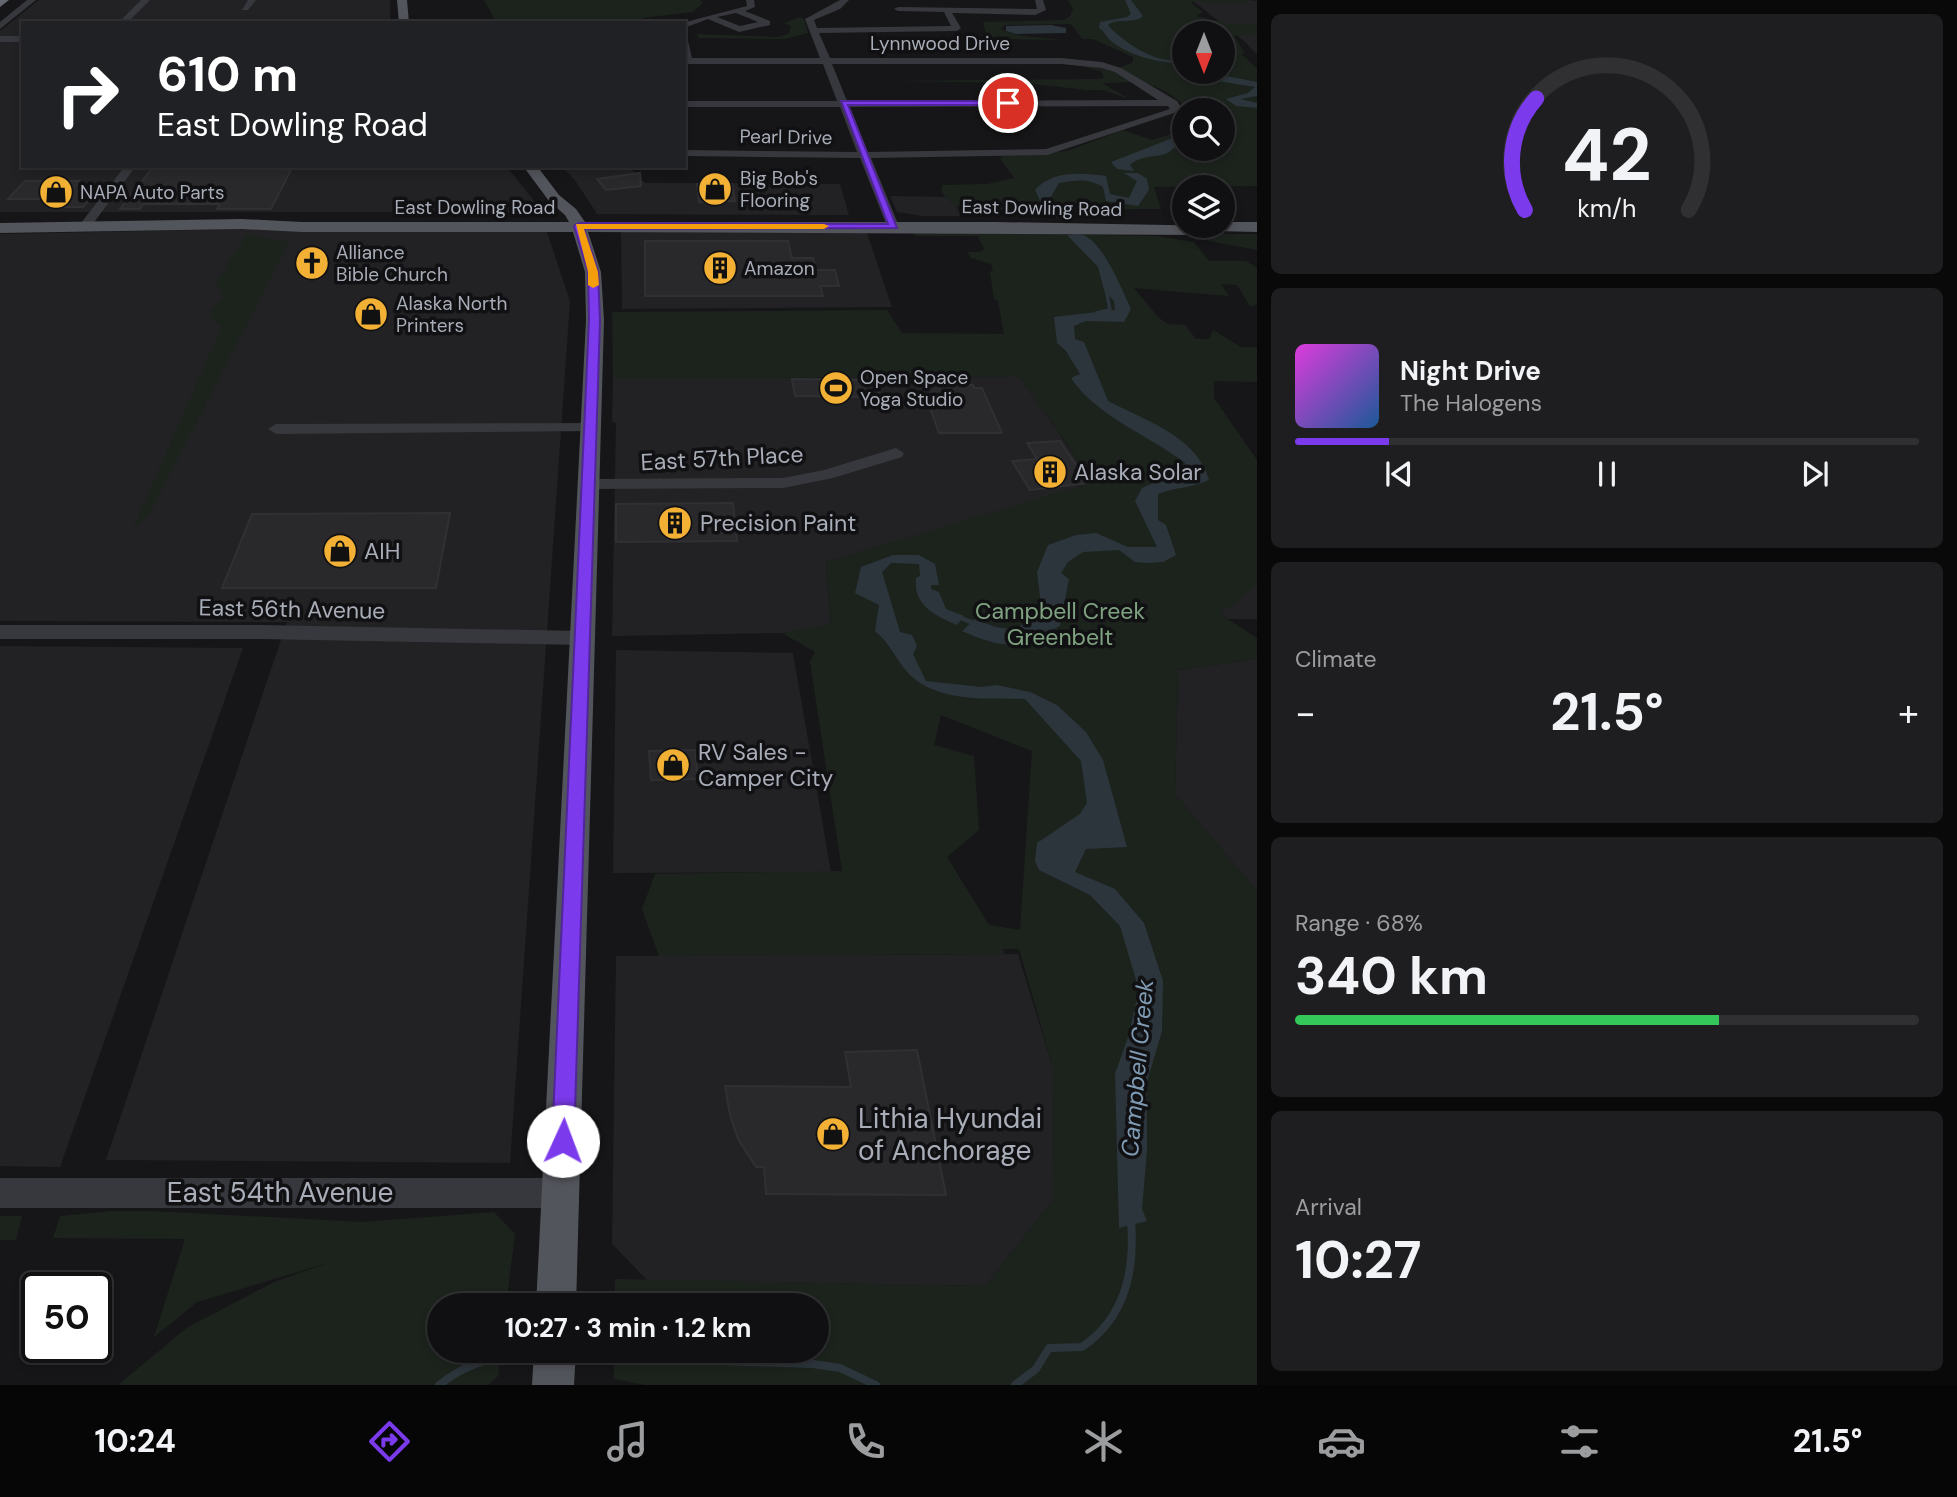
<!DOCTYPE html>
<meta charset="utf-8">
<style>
body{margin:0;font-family:"DM Sans",sans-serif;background:#1e1e20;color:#f1f3f6;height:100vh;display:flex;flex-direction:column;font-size:26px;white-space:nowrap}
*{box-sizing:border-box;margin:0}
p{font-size:23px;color:#9c9d9f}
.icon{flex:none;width:38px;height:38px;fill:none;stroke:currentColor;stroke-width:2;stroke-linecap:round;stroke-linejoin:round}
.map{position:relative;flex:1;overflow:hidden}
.panel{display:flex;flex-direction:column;gap:14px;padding:14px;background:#09090a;width:700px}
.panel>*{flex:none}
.banner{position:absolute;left:21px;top:21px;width:665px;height:147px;border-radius:0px;box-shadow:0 4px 10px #0003,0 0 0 2px #303032;background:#202124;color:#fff;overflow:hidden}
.needle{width:46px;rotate:180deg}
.fabs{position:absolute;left:1172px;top:21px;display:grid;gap:14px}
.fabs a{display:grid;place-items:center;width:63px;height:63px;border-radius:50%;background:#101012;box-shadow:0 4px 10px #0003,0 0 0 2px #303032;font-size:35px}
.speed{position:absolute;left:21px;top:1272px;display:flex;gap:14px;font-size:35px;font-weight:700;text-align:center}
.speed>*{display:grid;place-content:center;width:91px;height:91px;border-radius:50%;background:#101012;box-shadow:0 4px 10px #0003,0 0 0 2px #303032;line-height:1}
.speed .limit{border:4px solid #111;border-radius:10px;background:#fff;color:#111}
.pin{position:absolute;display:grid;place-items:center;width:60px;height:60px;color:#fff;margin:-30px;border:4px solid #fff;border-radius:50%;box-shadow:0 2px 7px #0007}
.me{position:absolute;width:77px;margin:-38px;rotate:2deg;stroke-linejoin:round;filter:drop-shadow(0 0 5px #0008)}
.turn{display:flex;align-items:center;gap:24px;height:147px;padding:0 21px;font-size:32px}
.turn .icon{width:91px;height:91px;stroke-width:2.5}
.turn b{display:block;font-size:49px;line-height:60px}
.big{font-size:52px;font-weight:700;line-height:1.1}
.panel .card{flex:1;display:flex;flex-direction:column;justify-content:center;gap:10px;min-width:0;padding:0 24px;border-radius:10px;background:#1e1e20}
.panel .dial{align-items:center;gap:0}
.dial svg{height:182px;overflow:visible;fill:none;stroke:#303032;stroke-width:7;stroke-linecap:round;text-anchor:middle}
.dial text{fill:#f1f3f6;stroke:none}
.song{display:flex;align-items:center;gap:21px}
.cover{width:84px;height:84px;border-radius:10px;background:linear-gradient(135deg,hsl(300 70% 55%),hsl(210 70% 35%))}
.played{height:7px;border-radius:4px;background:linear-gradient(90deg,#7c3aed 15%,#303032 15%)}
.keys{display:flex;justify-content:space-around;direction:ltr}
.heat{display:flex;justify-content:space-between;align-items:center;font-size:38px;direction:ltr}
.charge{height:10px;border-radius:5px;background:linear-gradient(90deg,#34c759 68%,#303032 0)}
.trip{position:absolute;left:427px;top:1293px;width:402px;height:70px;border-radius:35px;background:#101012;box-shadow:0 4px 10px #0003,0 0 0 2px #303032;font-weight:700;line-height:70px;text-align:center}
.tab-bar{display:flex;height:112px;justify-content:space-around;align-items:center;background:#060607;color:#9c9d9f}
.tab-bar .icon{width:49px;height:49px}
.tab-bar .current{color:#7c3aed}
.tab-bar b{font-size:32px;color:#f1f3f6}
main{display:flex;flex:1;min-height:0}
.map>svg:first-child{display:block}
</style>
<main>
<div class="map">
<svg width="1257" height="1385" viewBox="0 0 1257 1385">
<rect width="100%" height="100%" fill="#161618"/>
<path fill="#222225" d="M39 0H390V23H23V166H506L540 208 533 212H0V31Z
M1193 1H1257V55L1245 42Z
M561 166H628L645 183 840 184 849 215 597 214 575 180Z
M890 196 952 197 961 216H923L897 212Z
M245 229 547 232 570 301 510 1163 106 1160 287 622 0 621V234Z
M621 232 867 233 892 307 622 309Z
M1020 377 1093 483 826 562 831 625 782 633 612 636 616 423 612 422 613 378Z
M1257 567V619H1228L1213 609Z
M0 646 243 648 60 1167 0 1166Z
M616 650 793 653 831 872 613 873Z
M1257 659V891L1175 794 1178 670Z
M1018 954 1053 1068 1054 1199 985 1286 647 1280 612 1244 616 956Z"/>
<path fill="#1c231d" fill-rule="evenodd" d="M484 0H700L703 3 693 12 643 18 642 23H497Z
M1068 0H1257L1231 4 1197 1 1191 3 1203 12 1196 16 1230 24H1257V33L1234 36 1245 53 1241 54 1257 68V186L1154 187 1161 209 961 210 959 206H954L942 193V185L987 184 1014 178 1000 158 1004 156 1067 151 1123 130 1152 140 1185 130V149H1223V110H1188C1172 92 1154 85 1131 79L1134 82 1102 83 1129 99 1103 90H1087L1025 83 889 81 1101 79 1104 77 1101 71 1074 64 1113 71 1133 62V57L1093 39H1082L1071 24 1005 25 1001 29 1016 35 1061 40 957 38H987L983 22 1064 20 1070 16 1073 9ZM1185 33H1223V72H1185Z
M800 17 804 19 808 33 785 39 704 38H699L697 34 779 37 789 33 791 26 784 23Z
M914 232 1156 236 1194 242 1209 261H1246L1257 268V305L1250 306 1237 285 1221 284 1229 296 1134 288 1158 317 1168 324 1185 325 1196 339H1209L1213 330 1241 347H1257V382L1214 381V398L1257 460V585L1220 614 1257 638V659L1178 670 1175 794 1257 891V1385H645L614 1379V1351H817V1306L615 1305V1279L985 1286 1054 1199 1053 1068 1019 949H1003L1005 954 659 956 642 909 655 874 842 871 810 662 815 652 782 633 831 624 826 562 1093 482 1020 377 613 378 612 312 887 310 902 333 1004 334 998 301 994 299 990 272 993 271 991 264 971 258 967 252H981L984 249 978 236H916ZM941 715 1032 751 1020 930 989 925 947 857 979 830 974 756 934 745Z
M1208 234H1257V250L1209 241 1204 235Z
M247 235 289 242 150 513 132 531 221 328 209 315 223 297 216 282Z
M113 1211H150L363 1222 494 1212 515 1234 506 1305 439 1306V1351H501L498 1376 488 1385H118L188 1327 274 1282 331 1262 197 1302 154 1337 185 1239 53 1238 60 1216Z
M0 1216H22L16 1240H0Z"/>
<path fill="#2c353c" d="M1125 0H1131L1143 16C1133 25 1118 17 1108 25 1120 40 1168 74 1185 54V63C1162 64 1128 56 1110 40 1106 36 1104 31 1099 28L1100 22 1127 17 1131 14Z
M1051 25 1066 28V33L1016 34 1006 31V26Z
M1206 72 1257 82V96L1240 99 1257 103V108L1236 106 1226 99 1248 93 1255 87 1218 81Z
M1185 136V141C1177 143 1173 151 1165 154 1152 158 1141 155 1130 165L1134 171 1117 169 1111 162 1170 139Z
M1124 173H1138L1147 179 1149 190 1138 206 1106 201 1103 187C1087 178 1077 180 1059 183L1048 202 1053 213 1060 218H1048L1035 190C1053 170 1081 173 1106 176L1110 194 1129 198 1137 181Z
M1067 235C1071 235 1079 234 1083 235 1104 243 1122 290 1131 309L1124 322 1086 321 1074 326 1075 339 1084 342 1108 401C1144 420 1197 436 1209 480 1193 488 1175 487 1158 494V520L1166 525 1176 555 1163 562 1148 563 1135 562 1119 550 1083 552 1068 562 1061 573 1069 579 1060 626C1015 648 1009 651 962 631L975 619C991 626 1019 638 1029 616L1038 615 1040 597 1037 572 1048 545 1076 535 1096 533 1128 547H1157L1135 501 1142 488 1184 469 1185 463C1149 435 1097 417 1071 378L1080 374 1066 351 1057 343 1054 317 1115 310 1114 301 1104 290 1098 267Z
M893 555H919L935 564 939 585H931V589L939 592 946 609 964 616 957 625C936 616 913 606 916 578L920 576 919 564 891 563 882 572 900 632 912 635 917 646 913 654 926 681 981 687 997 685 1030 692 1057 705 1086 732 1103 760 1127 847 1086 849 1075 872 1115 889 1144 923 1163 981 1162 1031 1147 1082V1150L1142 1209 1147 1221 1119 1228 1115 1074 1128 1037 1139 990 1120 926 1090 895 1039 870 1035 861 1037 843 1080 814 1087 803 1081 761 1025 699C987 698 938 703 909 674 896 660 890 643 875 631L879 605 855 593 861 567Z"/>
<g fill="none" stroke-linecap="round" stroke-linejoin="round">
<path stroke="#2c353c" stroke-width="3.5" d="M1096 313 1110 310 1106 289"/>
<path stroke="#2c353c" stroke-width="4.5" d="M956 616 976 624"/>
<path stroke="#2c353c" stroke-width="8" d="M570 1356 813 1364 840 1368 876 1385
M439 1385C469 1361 501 1354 539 1354
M1015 1385 1036 1369 1049 1348 1082 1347C1126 1317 1135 1270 1131 1220"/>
</g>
<path fill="#29292c" stroke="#303034" stroke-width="2" d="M154 166H293L271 209H217L220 204H143L140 209H120Z
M640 173 641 186 606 190 597 179Z
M25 181H79L76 185H102L83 207H56L63 199H8Z
M697 184H732L735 201 699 202Z
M645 241H788L792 258H813L816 270H835L839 286H820L823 296H645Z
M792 379 875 380 880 397 795 396Z
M922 385H973L974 388H982L1002 433H939Z
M1060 441 1088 483 1030 490 1012 461 1037 459 1027 443Z
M733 503 737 541 616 542V504Z
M450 513 436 588H222L252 514Z
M695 750 698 779 651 780 649 751Z
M917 1050 946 1195 766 1194 764 1167H756L738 1139 730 1115 725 1086 851 1087 845 1052Z"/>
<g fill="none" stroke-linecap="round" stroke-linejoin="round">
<path fill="#37383d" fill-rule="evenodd" d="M27 0H36L0 29V22Z
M141 0H150L127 23H118Z
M248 0H256L248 10H242Z
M746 0H754L755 7 745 11 770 21V25L739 32 708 19 684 28V23H682L747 6ZM736 13 758 22 740 26 717 17Z
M840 0H849L840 9 814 20 817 28 951 26 944 12 898 11 894 9 898 7 1035 9H1037L1035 0H1043L1046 10 1035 15 952 13 961 28 957 31 819 33 830 58H1061L1102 62 1121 68 1177 101 1181 107 1180 111 1047 155 871 158 899 226 893 230 887 226 860 158 684 156V150L857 152 840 107H684V101H837L823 64H688L684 62V38L688 41 692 58H820L805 19ZM832 64H1061L1101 68 1115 72 1158 100 847 101ZM1168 106 1170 109 1046 149 868 152 850 107Z
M0 36H23V42H0Z
M125 166H136L89 229H81V223Z
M591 423 597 425 599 428 597 431 276 434 268 429 276 424Z
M896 448 904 453 902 457 833 478 783 488 588 489 579 484 588 479 783 478 824 470Z
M0 625H261L582 631 589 633 592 638 589 643 582 645 261 639H0Z
M0 1178H561L572 1182 576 1193 572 1204 561 1208H0Z"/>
<path fill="#53555c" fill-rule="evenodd" d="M397 0H407L409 23H399Z
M523 166H537L559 195 576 209 585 222H995L1223 226V222H1257V232L1215 231 1199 235 588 232 601 272 604 320 576 1306H536L586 320 585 272 573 232H302L242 229 0 233V223L242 219 302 222H569L565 215 549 201Z
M534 1351H576L574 1385H532Z"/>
<path fill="#63666e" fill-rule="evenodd" d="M0 0H9L0 7Z"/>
</g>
<path fill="#7c3aed" stroke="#51269a" stroke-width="2" d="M841 101H1008L1012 103 1008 105H848L897 228 584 229 598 272 600 320 574 1141 571 1149 563 1152 555 1149 552 1141 589 320 588 272 574 226 579 223 888 224Z"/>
<path fill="#f59e0b" d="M576 224H824L829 226 824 229H584L598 272 599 285 593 288 588 285V272Z"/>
<defs>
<g id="shop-disc" transform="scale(1.75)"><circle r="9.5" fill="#f2b134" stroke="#111113"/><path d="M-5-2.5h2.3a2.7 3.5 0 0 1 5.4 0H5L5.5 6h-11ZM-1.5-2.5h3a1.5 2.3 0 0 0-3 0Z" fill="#111"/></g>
<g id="church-disc" transform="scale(1.75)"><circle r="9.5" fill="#f2b134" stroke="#111113"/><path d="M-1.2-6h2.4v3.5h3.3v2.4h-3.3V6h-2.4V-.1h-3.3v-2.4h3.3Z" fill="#111"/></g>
<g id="building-disc" transform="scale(1.75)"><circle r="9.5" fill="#f2b134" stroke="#111113"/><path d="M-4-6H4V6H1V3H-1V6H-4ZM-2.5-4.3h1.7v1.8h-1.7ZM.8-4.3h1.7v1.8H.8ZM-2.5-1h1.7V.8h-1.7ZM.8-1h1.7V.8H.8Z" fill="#111"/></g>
<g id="stadium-disc" transform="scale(1.75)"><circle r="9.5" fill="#f2b134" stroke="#111113"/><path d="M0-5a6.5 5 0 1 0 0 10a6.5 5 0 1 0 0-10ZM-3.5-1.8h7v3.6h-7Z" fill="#111"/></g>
</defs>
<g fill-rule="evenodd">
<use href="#shop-disc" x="715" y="189"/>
<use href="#shop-disc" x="56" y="192"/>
<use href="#church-disc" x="312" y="263"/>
<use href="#building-disc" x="720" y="268"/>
<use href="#shop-disc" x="371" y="314"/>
<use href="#stadium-disc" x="836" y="388"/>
<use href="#building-disc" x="1050" y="472"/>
<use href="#building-disc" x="675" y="523"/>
<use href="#shop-disc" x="340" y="551"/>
<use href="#shop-disc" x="673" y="765"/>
<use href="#shop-disc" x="833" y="1134"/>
</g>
<g text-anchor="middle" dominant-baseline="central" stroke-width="7" stroke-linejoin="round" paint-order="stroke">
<g font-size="19" fill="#a8adb8" stroke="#111113">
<text x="940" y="43">Lynnwood Drive</text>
<text transform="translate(786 137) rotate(1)">Pearl Drive</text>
<text x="475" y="207">East Dowling Road</text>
<text transform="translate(1042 208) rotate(1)">East Dowling Road</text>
</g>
<g font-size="19" fill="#a8adb8" stroke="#111113" text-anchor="start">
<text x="740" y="178">Big Bob's<tspan x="740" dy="22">Flooring</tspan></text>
<text x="80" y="192">NAPA Auto Parts</text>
<text x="336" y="252">Alliance<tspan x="336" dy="22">Bible Church</tspan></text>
<text x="744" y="268">Amazon</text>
<text x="396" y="303">Alaska North<tspan x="396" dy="22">Printers</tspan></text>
<text x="860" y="377">Open Space<tspan x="860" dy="22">Yoga Studio</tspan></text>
</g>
<g font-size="23" fill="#a8adb8" stroke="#111113">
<text transform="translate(722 458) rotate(-3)">East 57th Place</text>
<text transform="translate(292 609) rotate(1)">East 56th Avenue</text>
</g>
<g font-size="23" fill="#a8adb8" stroke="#111113" text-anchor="start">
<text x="1074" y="472">Alaska Solar</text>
<text x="700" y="523">Precision Paint</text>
<text x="364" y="551">AIH</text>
<text x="698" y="752">RV Sales -<tspan x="698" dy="26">Camper City</tspan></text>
</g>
<g font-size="23" fill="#7fa381" stroke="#111113">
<text x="1060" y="611">Campbell Creek<tspan x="1060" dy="26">Greenbelt</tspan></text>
</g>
<g font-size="24" font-style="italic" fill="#7f9bb3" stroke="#111113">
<text transform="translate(1137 1068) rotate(-85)">Campbell Creek</text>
</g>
<g font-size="28" fill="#a8adb8" stroke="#111113" text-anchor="start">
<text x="858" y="1118">Lithia Hyundai<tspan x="858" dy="32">of Anchorage</tspan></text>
</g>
<g font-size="28" fill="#a8adb8" stroke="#111113">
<text x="280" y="1192">East 54th Avenue</text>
</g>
</g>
</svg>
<div class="fabs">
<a><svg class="needle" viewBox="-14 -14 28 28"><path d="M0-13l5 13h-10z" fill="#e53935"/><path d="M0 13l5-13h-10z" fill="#9c9d9f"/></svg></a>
<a><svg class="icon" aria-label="search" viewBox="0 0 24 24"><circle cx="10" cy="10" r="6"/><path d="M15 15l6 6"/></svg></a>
<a><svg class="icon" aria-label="layers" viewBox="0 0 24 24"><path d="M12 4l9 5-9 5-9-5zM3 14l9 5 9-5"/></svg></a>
</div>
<div class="speed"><div class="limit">50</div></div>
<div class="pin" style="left:1008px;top:103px;background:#d93025"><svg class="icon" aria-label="arrive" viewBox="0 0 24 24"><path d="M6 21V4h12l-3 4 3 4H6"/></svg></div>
<svg class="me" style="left:563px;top:1141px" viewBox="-20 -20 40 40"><circle r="19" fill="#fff"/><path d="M0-13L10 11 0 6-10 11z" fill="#7c3aed"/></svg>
<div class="trip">10:27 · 3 min · 1.2 km</div>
<div class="banner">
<div class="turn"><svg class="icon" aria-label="right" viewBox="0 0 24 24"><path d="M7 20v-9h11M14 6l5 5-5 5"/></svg><div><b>610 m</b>East Dowling Road</div></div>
</div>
</div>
<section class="panel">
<div class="card dial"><svg viewBox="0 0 100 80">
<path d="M14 69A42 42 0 1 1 86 69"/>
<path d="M14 69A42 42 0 0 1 19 20" stroke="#7c3aed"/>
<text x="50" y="56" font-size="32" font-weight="700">42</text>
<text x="50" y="72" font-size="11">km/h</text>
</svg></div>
<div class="card">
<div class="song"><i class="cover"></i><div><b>Night Drive</b><p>The Halogens</p></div></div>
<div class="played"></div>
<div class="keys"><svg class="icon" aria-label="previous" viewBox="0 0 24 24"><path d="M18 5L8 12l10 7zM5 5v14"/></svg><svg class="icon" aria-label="pause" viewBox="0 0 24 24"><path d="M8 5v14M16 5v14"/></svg><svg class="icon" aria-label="next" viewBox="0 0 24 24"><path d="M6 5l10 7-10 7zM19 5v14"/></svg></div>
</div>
<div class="card"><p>Climate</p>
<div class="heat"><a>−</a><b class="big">21.5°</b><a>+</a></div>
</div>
<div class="card"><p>Range · 68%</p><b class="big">340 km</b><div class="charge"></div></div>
<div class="card"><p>Arrival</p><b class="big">10:27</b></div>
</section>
</main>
<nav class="tab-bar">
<b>10:24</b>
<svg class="icon current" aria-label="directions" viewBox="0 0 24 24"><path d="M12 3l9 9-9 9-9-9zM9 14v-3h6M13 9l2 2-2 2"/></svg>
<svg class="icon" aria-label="music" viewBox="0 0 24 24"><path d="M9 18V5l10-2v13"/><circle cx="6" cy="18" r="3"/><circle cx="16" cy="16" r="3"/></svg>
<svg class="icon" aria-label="phone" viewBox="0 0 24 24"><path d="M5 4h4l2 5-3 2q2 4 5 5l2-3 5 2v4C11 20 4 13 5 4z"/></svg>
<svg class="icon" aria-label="climate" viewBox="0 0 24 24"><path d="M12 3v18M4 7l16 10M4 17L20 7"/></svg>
<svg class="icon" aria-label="car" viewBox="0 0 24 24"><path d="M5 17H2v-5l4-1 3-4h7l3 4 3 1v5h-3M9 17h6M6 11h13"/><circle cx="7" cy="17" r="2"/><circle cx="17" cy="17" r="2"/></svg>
<svg class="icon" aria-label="filters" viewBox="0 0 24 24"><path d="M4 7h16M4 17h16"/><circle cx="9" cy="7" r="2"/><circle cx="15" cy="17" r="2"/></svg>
<b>21.5°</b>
</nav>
